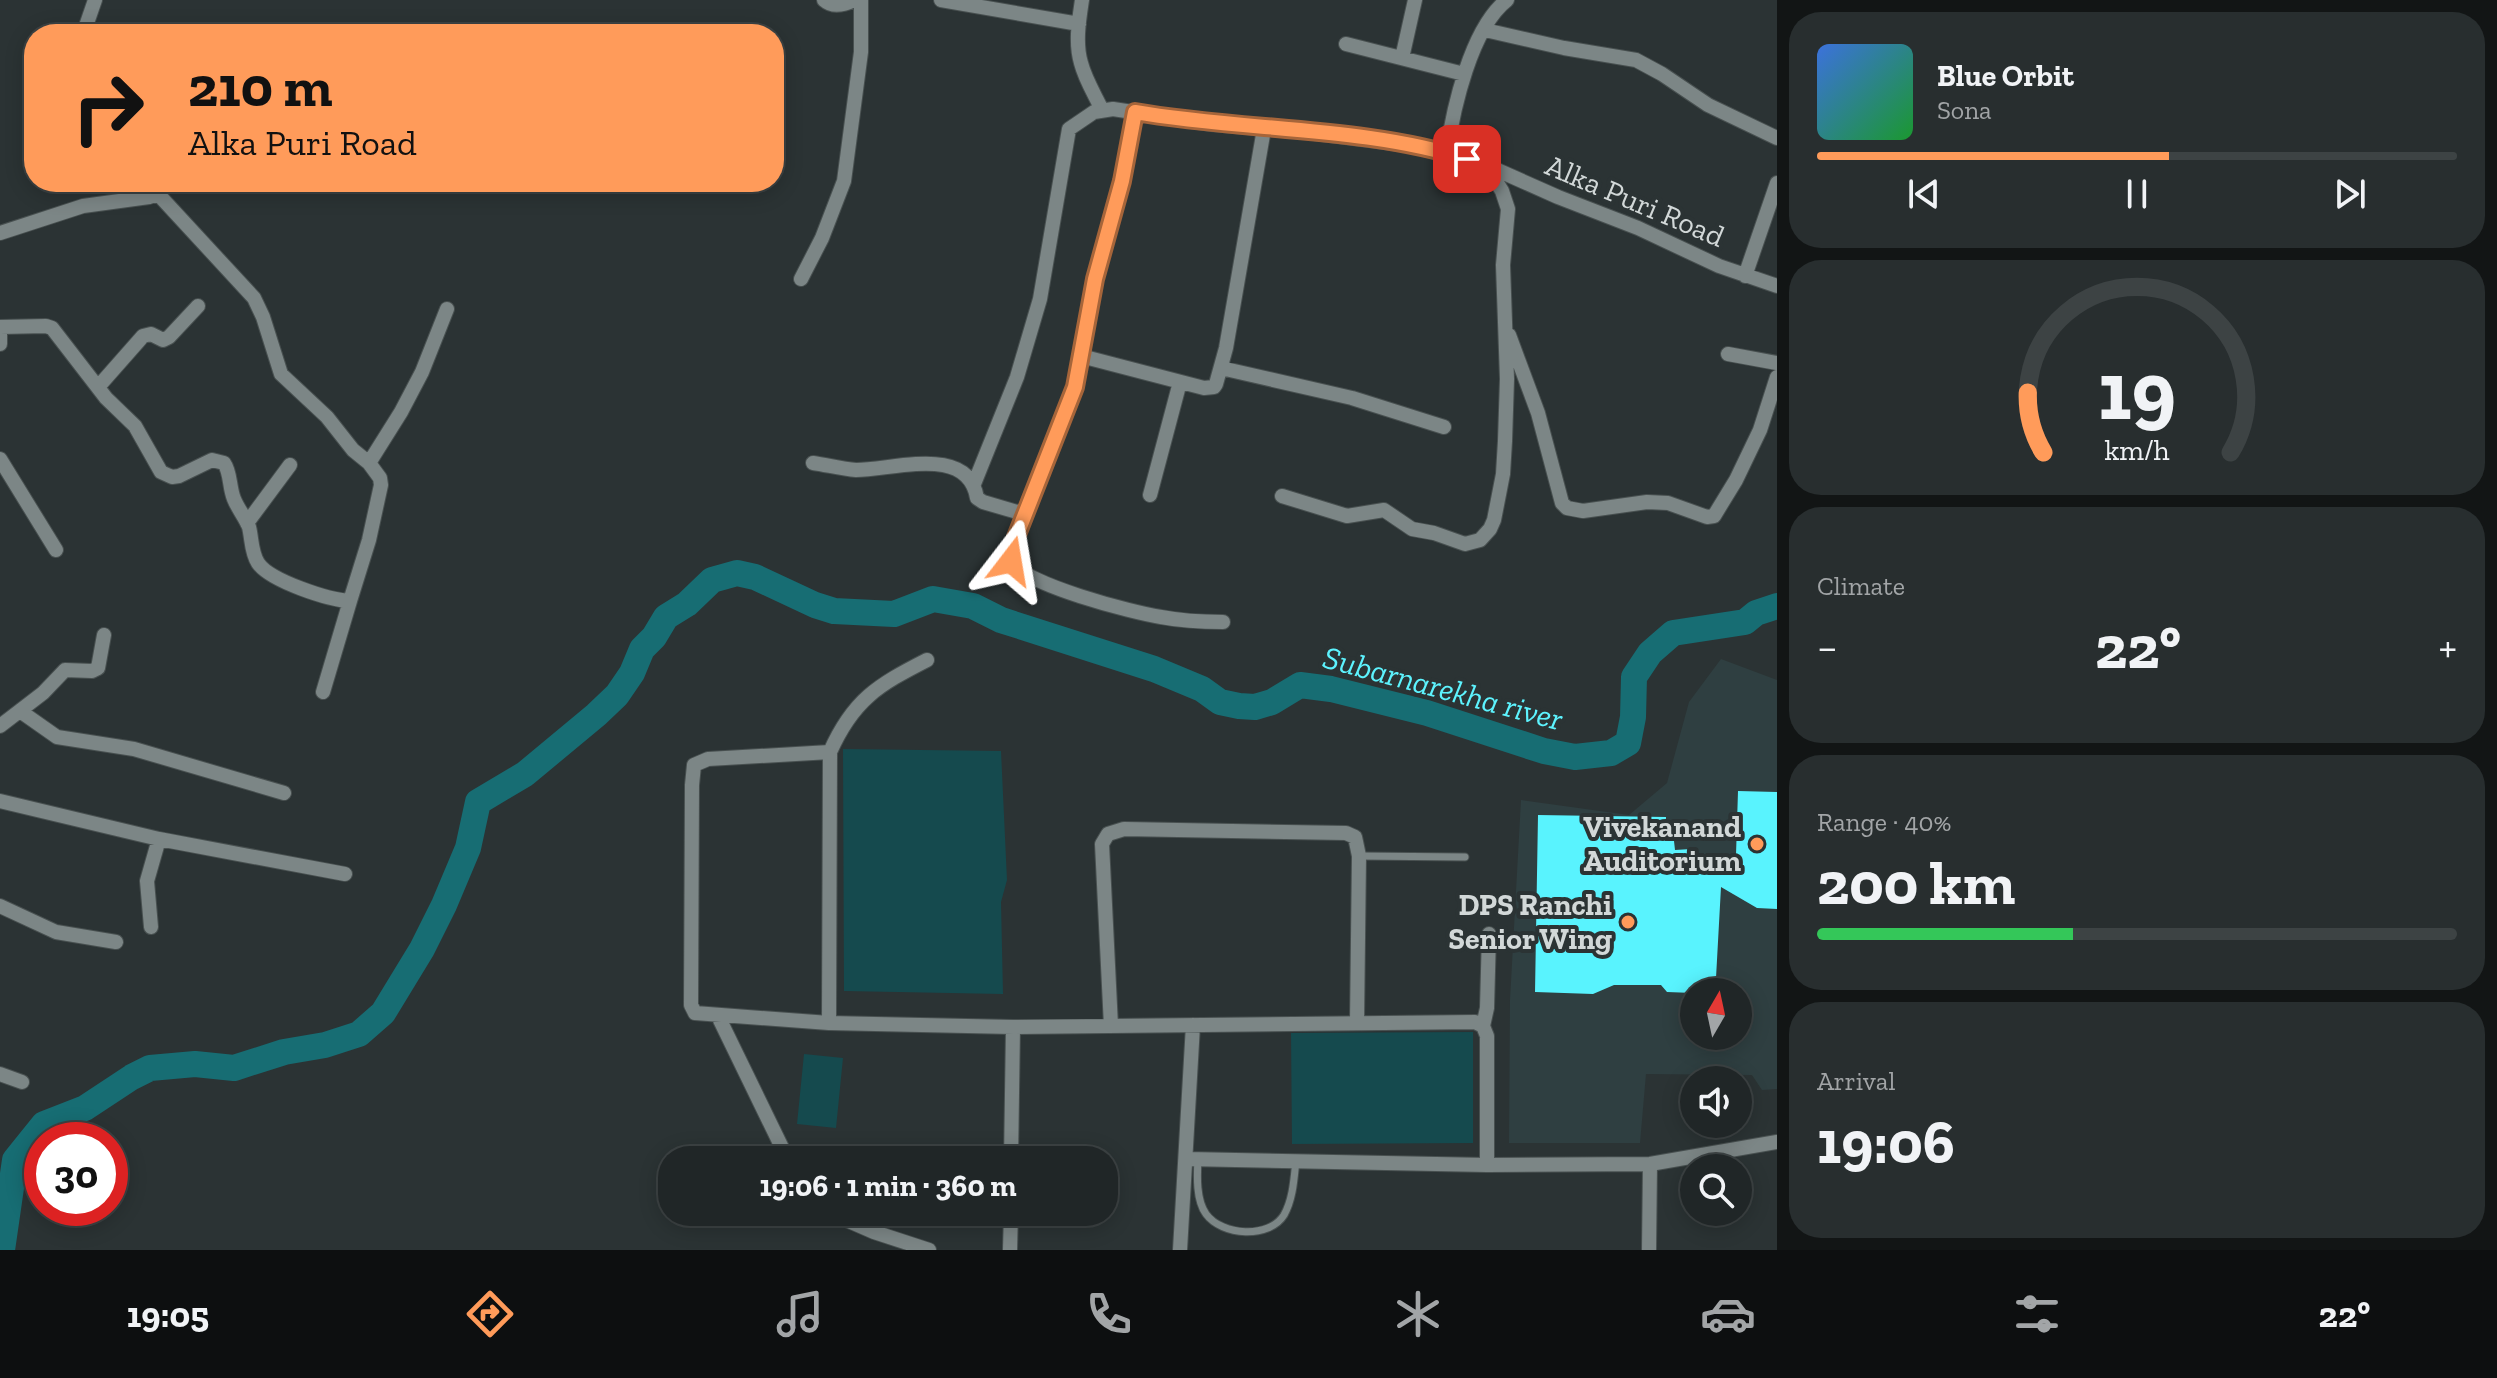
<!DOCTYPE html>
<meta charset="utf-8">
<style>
body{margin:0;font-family:"Zilla Slab",serif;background:#282e2f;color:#f1f3f6;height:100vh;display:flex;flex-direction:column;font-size:30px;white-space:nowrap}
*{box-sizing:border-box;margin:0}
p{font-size:26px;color:#a2a5a7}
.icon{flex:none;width:44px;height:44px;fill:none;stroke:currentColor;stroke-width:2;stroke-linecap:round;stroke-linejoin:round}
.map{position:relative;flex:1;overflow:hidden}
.sheet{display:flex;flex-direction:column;gap:12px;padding:12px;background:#121515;width:720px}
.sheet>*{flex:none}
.banner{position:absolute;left:24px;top:24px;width:760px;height:168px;border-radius:32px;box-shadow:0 4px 20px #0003,0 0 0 2px #3d4344;background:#ff9b5a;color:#111;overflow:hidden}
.needle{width:52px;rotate:9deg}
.buttons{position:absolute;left:1680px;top:978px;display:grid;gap:16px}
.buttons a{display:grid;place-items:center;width:72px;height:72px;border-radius:50%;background:#202627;box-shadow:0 4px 20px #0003,0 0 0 2px #3d4344;font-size:40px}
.speed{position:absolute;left:24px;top:1122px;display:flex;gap:16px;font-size:40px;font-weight:700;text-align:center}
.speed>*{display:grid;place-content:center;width:104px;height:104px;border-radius:50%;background:#202627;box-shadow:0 4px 20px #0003,0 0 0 2px #3d4344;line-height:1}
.speed .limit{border:12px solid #d22;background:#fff;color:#111}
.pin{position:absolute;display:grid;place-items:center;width:68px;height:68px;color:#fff;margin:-34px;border-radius:16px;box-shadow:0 4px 12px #0006}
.me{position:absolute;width:88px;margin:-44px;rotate:14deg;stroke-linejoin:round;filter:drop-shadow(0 0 6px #0008)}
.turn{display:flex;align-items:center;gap:28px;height:168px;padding:0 32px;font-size:36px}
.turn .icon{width:104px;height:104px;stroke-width:2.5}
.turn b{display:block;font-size:56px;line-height:68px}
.big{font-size:60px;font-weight:700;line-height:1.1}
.sheet .card{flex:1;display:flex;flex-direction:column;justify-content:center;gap:12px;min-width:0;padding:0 28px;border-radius:32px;background:#282e2f}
.sheet .dial{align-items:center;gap:0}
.dial svg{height:208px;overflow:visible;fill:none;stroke:#3d4344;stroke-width:7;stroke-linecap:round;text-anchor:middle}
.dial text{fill:#f1f3f6;stroke:none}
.song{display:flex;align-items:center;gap:24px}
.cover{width:96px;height:96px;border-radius:12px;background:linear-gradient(135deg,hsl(220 70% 55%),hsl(130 70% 35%))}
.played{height:8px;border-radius:4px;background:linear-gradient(90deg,#ff9b5a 55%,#3d4344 55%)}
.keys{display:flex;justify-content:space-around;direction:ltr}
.heat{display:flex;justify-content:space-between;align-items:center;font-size:44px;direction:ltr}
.charge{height:12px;border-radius:6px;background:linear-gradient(90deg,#34c759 40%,#3d4344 0)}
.trip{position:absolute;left:658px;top:1146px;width:460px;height:80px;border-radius:32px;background:#202627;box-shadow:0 4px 20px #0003,0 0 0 2px #3d4344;font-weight:700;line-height:80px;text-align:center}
.dock{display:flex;height:128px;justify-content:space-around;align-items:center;background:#0d0f10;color:#a2a5a7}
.dock .icon{width:56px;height:56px}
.dock .on{color:#ff9b5a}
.dock b{font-size:36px;color:#f1f3f6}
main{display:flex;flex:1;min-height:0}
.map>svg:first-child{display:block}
</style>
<main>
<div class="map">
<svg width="1777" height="1250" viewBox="0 0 1777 1250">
<rect width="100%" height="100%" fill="#2b3334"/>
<path fill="#2f3f41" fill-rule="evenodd" d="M1721 659 1777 680V1089L1762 1090 1752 1075 1646 1074 1640 1143H1509L1510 1000 1521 800 1629 815 1667 783 1689 702ZM1694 992H1738V1036H1694Z"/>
<path fill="#154a4e" d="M843 749 1001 751 1007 880 1001 902 1003 994 844 991Z
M1473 1032V1143L1292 1144 1291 1033Z
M804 1054 843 1058 836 1128 797 1124Z"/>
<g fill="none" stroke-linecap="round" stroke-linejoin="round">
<path stroke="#176d73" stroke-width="26" d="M2 1250 15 1160 44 1124 85 1108 132 1077 150 1068 195 1064 234 1068 284 1052 325 1045 359 1034 383 1013 422 949 444 905 468 848 478 802 525 774 596 715 617 695 632 673 642 649 654 637 666 617 687 604 712 580 737 573 755 577 815 605 834 611 894 614 933 599 973 606 1001 620 1154 669 1202 689 1220 702 1239 706 1255 707 1272 702 1300 685 1331 689 1427 713 1544 751 1575 757 1611 753 1628 743 1633 717 1634 677 1650 653 1673 633 1745 622 1756 613 1777 606"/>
</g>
<path fill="#59f3fe" d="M1738 791 1777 792V909L1757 908 1721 887 1716 978 1703 991 1693 993 1667 992 1661 985H1614L1593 994 1535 992 1538 815 1666 817 1665 841H1674L1675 850 1691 849V853L1736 855Z"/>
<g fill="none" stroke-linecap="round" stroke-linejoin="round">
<g stroke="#485050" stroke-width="9">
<path id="lane" d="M1359 856 1465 857
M1198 1159C1197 1176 1196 1200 1206 1214 1222 1236 1269 1239 1284 1215 1293 1199 1294 1179 1296 1160"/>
</g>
<g stroke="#485050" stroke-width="16">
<path id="street" d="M824 0C833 8 844 5 854 0
M941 0 1079 24
M1082 0C1079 20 1075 43 1081 63 1085 79 1095 95 1102 110
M86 26 95 0
M1485 30 1564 48 1636 60 1662 74 1708 105 1777 138
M1346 44 1464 74
M1402 58 1415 0
M1135 112 1122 181 1095 279 1075 387 1018 532 1012 548 1011 561C1022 584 1134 613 1161 617 1182 621 1202 622 1223 622
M1447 152C1453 109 1471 28 1507 0
M158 194 254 298 263 317 281 374 327 417 353 450 369 463
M0 233 83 206 149 197 158 194 165 182
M1745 276 1777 183
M801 279 822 238 844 181 861 52V0
M1509 335 1538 413 1562 503 1567 508 1583 511 1647 502 1668 503 1707 517 1714 516 1736 480 1760 430 1777 377
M0 344V327L46 326 52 328 106 398 135 426 161 472 172 477 179 476 212 460 224 463C231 473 229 487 234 499 238 509 245 517 249 527 252 539 251 552 258 563 270 581 329 600 350 601L369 540 381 485 380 478 369 463 401 412 422 372 447 309
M1728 354 1777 363
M1081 356 1204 388 1214 387 1216 384 1226 348 1264 129
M1221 368 1352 398 1444 427
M98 387 143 336 151 334 163 340 169 337 198 306
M0 459 56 550
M813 463C827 465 842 469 856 470 894 470 968 444 977 498L983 502 1024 514
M974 484 1017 377 1040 299 1069 129 1094 112 1113 109 1211 124 1306 132 1424 147 1486 165 1558 197 1638 228 1719 266 1777 286
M1150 495 1180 382
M1282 496 1347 516 1384 510 1412 529 1434 533 1465 544 1480 540 1490 529 1494 520 1503 474 1505 441 1507 379 1503 265 1508 209 1502 191 1486 165
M247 523 290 465
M323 692 350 601
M20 711 57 737 134 749 284 793
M0 726 43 693 65 670 92 671 98 668 104 635
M830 752 708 759 694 765 692 785 691 1005 695 1013 829 1023 1013 1027 1475 1022 1483 1026 1487 1036V1165
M0 801 159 839 345 874
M0 906 56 932 116 942
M151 927 147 881 159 839
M718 1016 788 1160
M829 1023 830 752C853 700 878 685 927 660
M1111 1026 1102 844 1108 834 1124 829 1346 833 1355 837 1359 856 1357 1022
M1483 1026 1487 1008 1489 934
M0 1074 22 1082
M1187 1159 1487 1165 1650 1164 1777 1142
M1011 1160 1013 1027
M828 1212 874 1232 929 1250
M1010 1250 1011 1212
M1180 1250 1193 1025
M1649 1250 1650 1164"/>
</g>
<use href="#lane" stroke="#7c8686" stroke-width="7"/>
<use href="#street" stroke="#7c8686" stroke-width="14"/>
</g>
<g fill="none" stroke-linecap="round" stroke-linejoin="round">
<g stroke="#a6653a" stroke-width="20">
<path id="route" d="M1011 561 1012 548 1018 532 1075 387 1095 279 1122 181 1135 112C1243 131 1363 126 1467 159"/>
</g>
<use href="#route" stroke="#ff9b5a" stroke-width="14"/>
</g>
<g fill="#ff9b5a" stroke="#2b3334" stroke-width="3">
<circle cx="1757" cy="844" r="8"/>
<circle cx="1628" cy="922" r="8"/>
</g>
<g text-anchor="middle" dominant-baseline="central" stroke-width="8" stroke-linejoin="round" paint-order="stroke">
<g font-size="30" fill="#d2d8d8" stroke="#2b3334">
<text transform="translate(1635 201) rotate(23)">Alka Puri Road</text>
</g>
<g font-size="30" font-weight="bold" fill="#d2d8d8" stroke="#2b3334" text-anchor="end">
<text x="1741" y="827">Vivekanand<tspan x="1741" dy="34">Auditorium</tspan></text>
<text x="1612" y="905">DPS Ranchi<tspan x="1612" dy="34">Senior Wing</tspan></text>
</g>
<g font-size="32" font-style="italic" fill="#5df3fe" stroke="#2b3334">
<text transform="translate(1443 688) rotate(15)">Subarnarekha river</text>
</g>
</g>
</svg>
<div class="buttons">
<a><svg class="needle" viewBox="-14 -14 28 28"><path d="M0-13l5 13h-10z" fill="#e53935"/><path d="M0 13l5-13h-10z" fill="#a2a5a7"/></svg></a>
<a><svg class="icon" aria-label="sound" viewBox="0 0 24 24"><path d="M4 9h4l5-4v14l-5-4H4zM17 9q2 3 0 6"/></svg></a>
<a><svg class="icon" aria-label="search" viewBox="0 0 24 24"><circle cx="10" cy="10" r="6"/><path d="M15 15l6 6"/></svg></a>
</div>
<div class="speed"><div class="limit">30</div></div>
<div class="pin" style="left:1467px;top:159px;background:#d93025"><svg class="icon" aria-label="arrive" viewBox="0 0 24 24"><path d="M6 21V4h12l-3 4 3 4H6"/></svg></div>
<svg class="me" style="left:1011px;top:561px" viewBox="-20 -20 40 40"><path d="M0-17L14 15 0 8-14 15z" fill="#ff9b5a" stroke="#fff" stroke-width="4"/></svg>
<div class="trip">19:06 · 1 min · 360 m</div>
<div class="banner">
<div class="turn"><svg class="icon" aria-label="right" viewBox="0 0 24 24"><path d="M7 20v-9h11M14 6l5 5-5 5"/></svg><div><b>210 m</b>Alka Puri Road</div></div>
</div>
</div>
<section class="sheet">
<div class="card">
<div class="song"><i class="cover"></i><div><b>Blue Orbit</b><p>Sona</p></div></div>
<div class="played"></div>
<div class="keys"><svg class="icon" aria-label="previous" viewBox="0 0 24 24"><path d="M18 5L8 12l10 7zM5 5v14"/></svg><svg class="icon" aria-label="pause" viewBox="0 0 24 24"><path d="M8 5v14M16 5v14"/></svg><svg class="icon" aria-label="next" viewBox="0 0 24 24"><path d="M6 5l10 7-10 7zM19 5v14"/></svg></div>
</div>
<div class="card dial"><svg viewBox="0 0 100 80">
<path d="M14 69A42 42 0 1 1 86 69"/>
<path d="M14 69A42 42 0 0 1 8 46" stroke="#ff9b5a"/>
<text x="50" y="56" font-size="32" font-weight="700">19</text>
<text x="50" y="72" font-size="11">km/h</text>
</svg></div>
<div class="card"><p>Climate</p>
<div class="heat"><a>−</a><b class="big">22°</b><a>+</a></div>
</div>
<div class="card"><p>Range · 40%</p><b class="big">200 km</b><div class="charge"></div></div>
<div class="card"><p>Arrival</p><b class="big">19:06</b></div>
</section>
</main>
<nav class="dock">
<b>19:05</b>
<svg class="icon on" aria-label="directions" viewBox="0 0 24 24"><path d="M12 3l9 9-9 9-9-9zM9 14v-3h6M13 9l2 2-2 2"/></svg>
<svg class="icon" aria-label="music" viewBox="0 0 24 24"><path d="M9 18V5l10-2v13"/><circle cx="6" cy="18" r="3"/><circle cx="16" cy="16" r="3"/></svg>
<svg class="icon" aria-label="phone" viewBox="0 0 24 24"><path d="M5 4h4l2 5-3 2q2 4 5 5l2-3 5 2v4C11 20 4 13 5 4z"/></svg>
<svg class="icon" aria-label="climate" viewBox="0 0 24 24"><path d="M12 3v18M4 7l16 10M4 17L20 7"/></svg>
<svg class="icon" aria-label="car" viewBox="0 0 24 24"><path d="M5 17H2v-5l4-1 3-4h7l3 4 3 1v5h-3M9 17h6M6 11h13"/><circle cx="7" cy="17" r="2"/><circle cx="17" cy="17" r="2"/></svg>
<svg class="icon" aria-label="filters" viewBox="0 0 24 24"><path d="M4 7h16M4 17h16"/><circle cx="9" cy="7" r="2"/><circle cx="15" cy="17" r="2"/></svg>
<b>22°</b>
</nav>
